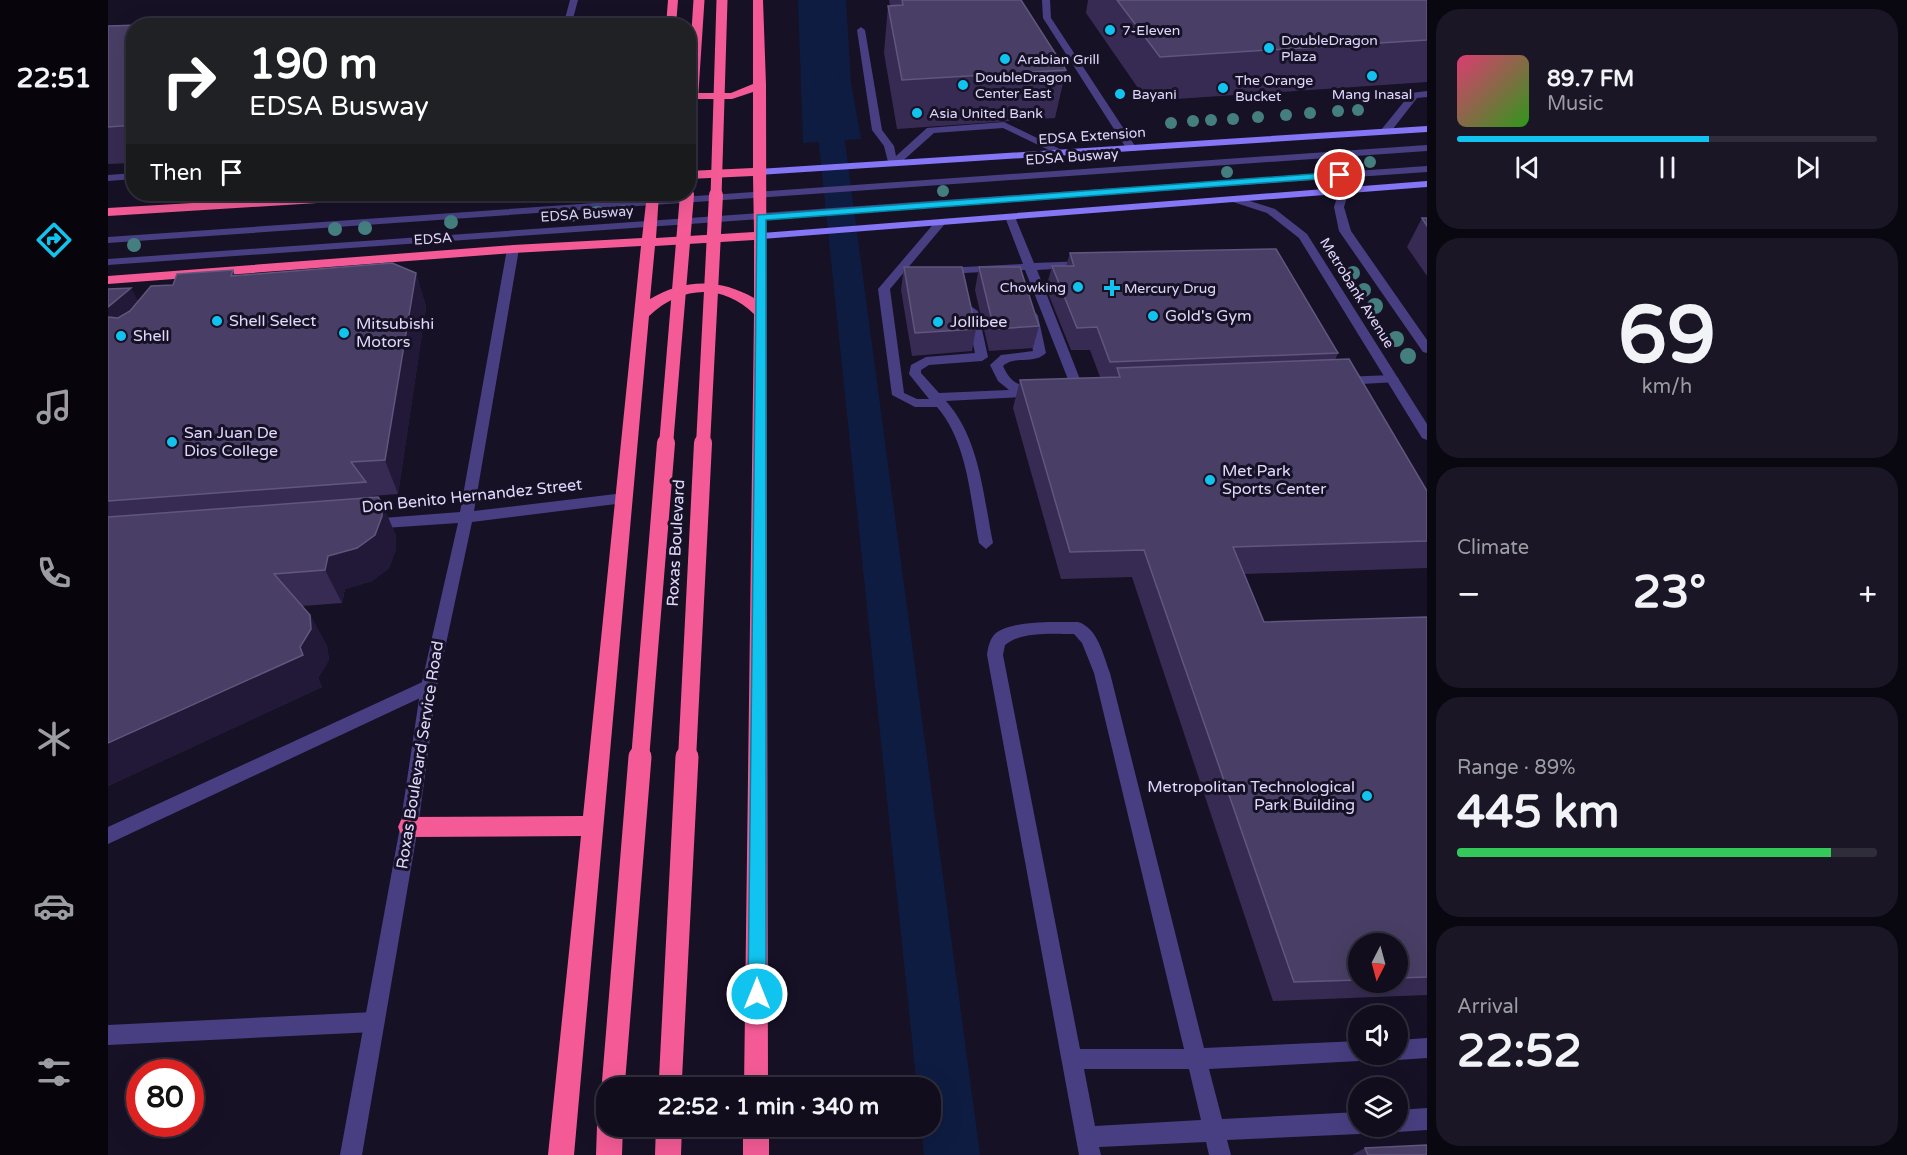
<!DOCTYPE html>
<meta charset="utf-8">
<style>
body{margin:0;font-family:"Varela Round",sans-serif;background:#1a1625;color:#f1f3f6;height:100vh;display:flex;flex-direction:column;font-size:22px;white-space:nowrap}
*{box-sizing:border-box;margin:0}
p{font-size:20px;color:#9c9ca3}
.icon{flex:none;width:33px;height:33px;fill:none;stroke:currentColor;stroke-width:2;stroke-linecap:round;stroke-linejoin:round}
.map{position:relative;flex:1;overflow:hidden}
.details{display:flex;flex-direction:column;gap:9px;padding:9px;background:#09070f;width:480px}
.details>*{flex:none}
.hud{position:absolute;left:18px;top:18px;width:570px;height:183px;border-radius:24px;box-shadow:0 6px 24px #0002,0 0 0 2px #302d3b;background:#202124;color:#fff;overflow:hidden}
.needle{width:39px;rotate:186deg}
.buttons{position:absolute;left:1240px;top:933px;display:grid;gap:12px}
.buttons a{display:grid;place-items:center;width:60px;height:60px;border-radius:50%;background:#110d1c;box-shadow:0 6px 24px #0002,0 0 0 2px #302d3b;font-size:30px}
.speed{position:absolute;left:18px;top:1059px;display:flex;gap:12px;font-size:30px;font-weight:700;text-align:center}
.speed>*{display:grid;place-content:center;width:78px;height:78px;border-radius:50%;background:#110d1c;box-shadow:0 6px 24px #0002,0 0 0 2px #302d3b;line-height:1}
.speed .limit{border:9px solid #d22;background:#fff;color:#111}
.pin{position:absolute;display:grid;place-items:center;width:51px;height:51px;color:#fff;margin:-26px;border:3px solid #fff;border-radius:50%;box-shadow:0 2px 6px #0007}
.me{position:absolute;width:66px;margin:-33px;rotate:0deg;stroke-linejoin:round;filter:drop-shadow(0 0 4px #0008)}
.turn{display:flex;align-items:center;gap:21px;height:126px;padding:0 24px;font-size:27px}
.turn .icon{width:78px;height:78px;stroke-width:2.5}
.turn b{display:block;font-size:42px;line-height:51px}
.then{display:flex;align-items:center;height:57px;padding:0 24px;background:#0003;gap:12px;font-size:22px}
.big{font-size:45px;font-weight:800;line-height:1.1}
.details .widget{flex:1;display:flex;flex-direction:column;justify-content:center;gap:9px;min-width:0;padding:0 21px;border-radius:24px;background:#1a1625}
.details .dial{align-items:center;gap:0}
.dial b{font-size:78px;line-height:1}
.song{display:flex;align-items:center;gap:18px}
.cover{width:72px;height:72px;border-radius:9px;background:linear-gradient(135deg,hsl(340 70% 55%),hsl(110 70% 35%))}
.played{height:6px;border-radius:3px;background:linear-gradient(90deg,#11c4ef 60%,#302d3b 60%)}
.keys{display:flex;justify-content:space-around;direction:ltr}
.heat{display:flex;justify-content:space-between;align-items:center;font-size:33px;direction:ltr}
.charge{height:9px;border-radius:4px;background:linear-gradient(90deg,#34c759 89%,#302d3b 0)}
.trip{position:absolute;left:488px;top:1077px;width:345px;height:60px;border-radius:24px;background:#110d1c;box-shadow:0 6px 24px #0002,0 0 0 2px #302d3b;font-weight:800;line-height:60px;text-align:center}
main{display:flex;flex:1;min-height:0}
.tabs{display:flex;flex-direction:column;width:108px;justify-content:space-around;align-items:center;background:#07050b;color:#9c9ca3}
.tabs .icon{width:42px;height:42px}
.tabs .active{color:#11c4ef}
.tabs b{font-size:27px;color:#f1f3f6}
.map>svg:first-child{display:block}
</style>
<main>
<nav class="tabs">
<b>22:51</b>
<svg class="icon active" aria-label="directions" viewBox="0 0 24 24"><path d="M12 3l9 9-9 9-9-9zM9 14v-3h6M13 9l2 2-2 2"/></svg>
<svg class="icon" aria-label="music" viewBox="0 0 24 24"><path d="M9 18V5l10-2v13"/><circle cx="6" cy="18" r="3"/><circle cx="16" cy="16" r="3"/></svg>
<svg class="icon" aria-label="phone" viewBox="0 0 24 24"><path d="M5 4h4l2 5-3 2q2 4 5 5l2-3 5 2v4C11 20 4 13 5 4z"/></svg>
<svg class="icon" aria-label="climate" viewBox="0 0 24 24"><path d="M12 3v18M4 7l16 10M4 17L20 7"/></svg>
<svg class="icon" aria-label="car" viewBox="0 0 24 24"><path d="M5 17H2v-5l4-1 3-4h7l3 4 3 1v5h-3M9 17h6M6 11h13"/><circle cx="7" cy="17" r="2"/><circle cx="17" cy="17" r="2"/></svg>
<svg class="icon" aria-label="filters" viewBox="0 0 24 24"><path d="M4 7h16M4 17h16"/><circle cx="9" cy="7" r="2"/><circle cx="15" cy="17" r="2"/></svg>
</nav>
<div class="map">
<svg width="1319" height="1155" viewBox="0 0 1319 1155">
<rect width="100%" height="100%" fill="#171126"/>
<path fill="#0e1c42" d="M690 0H738L743 83 753 139 695 143Z"/>
<g fill="none" stroke-linecap="round" stroke-linejoin="round">
<path fill="#0e1c42" fill-rule="evenodd" d="M704 0H726L736 135 872 1155H816L813 1126H822V1088H809L710 135Z"/>
<path fill="#483f82" fill-rule="evenodd" d="M753 27 757 30 774 130 786 146 788 156 819 128 896 122 960 153 951 155 895 128 826 133 789 166H781L776 146 764 130 749 30Z
M1319 91V97L1309 98 1281 134H1273V130L1303 93Z
M1319 145V151L0 243V237Z
M1319 166V172L0 265V259Z
M26 173V179L0 181V175Z
M902 214 907 217 926 263 977 261 983 264 977 267 929 270 977 392 976 395H966L965 392 917 270 836 274 830 271 836 268 915 264 897 217Z
M832 220 836 221V225L782 289 796 393 809 399H821L801 374 803 365 818 357 867 353 858 311 860 308 864 307 870 311 880 357 874 361 821 365 813 370V373L831 393 901 390 890 381 882 365 893 355 925 351 918 316 920 313H928L930 316 938 353C926 365 907 355 895 366 904 386 914 386 933 390L934 393 933 396 838 401C872 439 875 495 885 543L878 549 871 543C862 498 860 443 829 407H807L784 395 770 289 828 221Z
M1285 375 1291 379 1290 382 1234 385 1228 381 1234 377Z
M970 622C990 628 995 655 1002 673L1096 1048 1251 1041V1054H1260L1258 1058 1251 1061 1101 1069 1114 1119 1251 1112V1126H1260L1259 1131 1251 1134 1119 1140 1123 1155H1101L1098 1142 991 1147 993 1155H971L879 655C880 647 882 638 888 633 906 620 949 622 970 622ZM966 634 974 643 986 673 1076 1049H972L895 655 897 645C913 631 946 634 966 634ZM976 1069H1081L1093 1120 987 1126Z
M321 679 327 681 329 686 327 691 0 844V827Z
M266 1012 273 1015 276 1022 273 1029 266 1032 0 1045V1025Z
M1319 1038V1058L1290 1060 1283 1057 1282 1054H1290V1040Z
M1319 1108V1130L1290 1132 1283 1128 1282 1126H1290V1110Z"/>
<path fill="#483f82" fill-rule="evenodd" d="M462 0H470L463 26H455Z
M934 0H942L943 18 1029 149 1028 151H1020L935 18Z
M1236 188 1241 191 1236 207 1243 231 1319 340V353L1315 352 1231 231 1226 207 1231 191Z
M1126 196 1167 209 1199 234 1319 424V440L1314 438 1191 238 1159 213 1122 201V197Z
M405 246 411 249 366 511 516 493 523 498 516 503 364 522 329 686 310 827 254 1155H232L292 827 313 686 350 523 262 529 255 524 262 519 352 512 399 249Z"/>
<path fill="#8576f6" fill-rule="evenodd" d="M1319 126V132L651 175 646 172 651 169Z
M1319 181V187L653 239 647 236 653 233Z"/>
<path fill="#f45b96" fill-rule="evenodd" d="M560 0H570L568 26H558Z
M645 0H655L658 85 660 1088H636L646 314C614 283 573 286 541 316L466 1155H440L473 836 301 837 293 834 290 827 293 820 301 817 475 816 533 246 405 253 0 284V276L405 245 534 238 539 194H551L548 238 646 232 645 176 580 179V171L645 168V92L624 99H580V93H623L645 84ZM646 240V298C611 278 576 279 542 299L547 246Z
M235 194H295L289 198 0 216V208Z
M498 1115V1126H515L514 1155H488L489 1126 493 1117Z
M548 1126H574L573 1155H547Z
M635 1126H661V1155H635Z"/>
<path stroke="#f45b96" stroke-width="11" d="M580 168 591 0
M579 197V194
M608 197 614 0"/>
<path stroke="#f45b96" stroke-width="14" d="M558 445 579 195
M595 445 608 195"/>
<path stroke="#f45b96" stroke-width="18" d="M532 759 558 443
M579 759 595 443"/>
<path stroke="#f45b96" stroke-width="23" d="M505 1088 532 757
M562 1088 579 757"/>
</g>
<g fill="#447e7f">
<circle cx="1250" cy="110" r="6"/>
<circle cx="1230" cy="111" r="6"/>
<circle cx="1202" cy="113" r="6"/>
<circle cx="1178" cy="115" r="6"/>
<circle cx="1150" cy="117" r="6"/>
<circle cx="1125" cy="119" r="6"/>
<circle cx="1103" cy="120" r="6"/>
<circle cx="1085" cy="121" r="6"/>
<circle cx="1063" cy="123" r="6"/>
<circle cx="1262" cy="162" r="6"/>
<circle cx="1119" cy="172" r="6"/>
<circle cx="835" cy="191" r="6"/>
<circle cx="515" cy="212" r="7"/>
<circle cx="489" cy="213" r="7"/>
<circle cx="463" cy="215" r="7"/>
<circle cx="343" cy="222" r="7"/>
<circle cx="257" cy="228" r="7"/>
<circle cx="227" cy="229" r="7"/>
<circle cx="26" cy="245" r="7"/>
<circle cx="1245" cy="273" r="7"/>
<circle cx="1256" cy="290" r="7"/>
<circle cx="1267" cy="306" r="8"/>
<circle cx="1288" cy="339" r="8"/>
<circle cx="1300" cy="356" r="8"/>
</g>
<path fill="#372b53" fill-rule="evenodd" d="M781 0H913L958 70 947 118 789 129 776 53 780 6H782Z
M980 0H1319V82L1039 101 978 13Z
M388 20 389 26H26V163L0 164V26L129 22Z
M1314 218H1319V276L1299 247Z
M962 253 1230 353 1227 360 1319 491V568L1136 574 1156 622 1319 617V995L1165 1001 1024 577 953 579 905 408 912 380 992 377 982 350H963L938 288 944 266H958ZM1251 944H1290V982H1251Z
M796 267 868 329 864 351 804 356 793 290Z
M871 267 931 326 925 348 881 351 867 290Z
M125 270 127 276 308 273 318 307 290 494 264 496 265 497 274 503 288 536V549L281 568 264 581 237 589 234 603 194 606 202 615 219 646 221 660 210 678 214 687 0 786V289L31 301 65 285Z
M1257 1148 1319 1155H1244Z"/>
<path fill="#221939" d="M308 273 318 307 290 494 277 460Z
M23 288 42 322H0V307Z
M274 503 288 536V549L281 568 264 581 237 589 234 603 217 570 220 556Z
M202 615 219 646 221 660 210 678 214 687 0 786V743L192 647Z"/>
<path fill="#493e65" stroke="#61567d" stroke-width="1.5" d="M794 0H913L958 70 794 80 780 6 795 5Z
M1009 0H1319V40L1052 57Z
M388 20 386 26H26V125L0 127V26L129 22Z
M1314 218H1319V226Z
M1168 249 1230 353 1002 362 989 327 969 328 944 266H966L962 253Z
M284 263 308 273 277 460 243 462 258 482 0 501V317L10 318 22 311 43 286 65 285 69 274 125 270 123 276Z
M796 267H854L868 329 807 333Z
M871 267H912L931 326 886 329Z
M23 288 0 307V289Z
M1241 359 1319 491V541L1125 547 1156 622 1319 617V977L1290 978V944H1251V980L1186 982 1036 550 962 552 912 380 1012 377 1009 368Z
M270 497 274 503V516L267 535 249 548 220 556 217 570 166 574 202 615 203 629 192 647 195 655 0 743V517Z
M1319 1145V1155H1260L1257 1148Z"/>
<path fill="#11c4ef" stroke="#0b7f9b" stroke-width="1.5" d="M1232 172 1236 173V177L658 220V994L655 1000 649 1003 642 1000 640 994 649 215Z"/>
<g fill="#11c4ef" stroke="#171126" stroke-width="2">
<circle cx="1002" cy="30" r="6"/>
<circle cx="1161" cy="48" r="6"/>
<circle cx="897" cy="59" r="6"/>
<circle cx="1264" cy="76" r="6"/>
<circle cx="855" cy="85" r="6"/>
<circle cx="1115" cy="88" r="6"/>
<circle cx="1012" cy="94" r="6"/>
<circle cx="809" cy="113" r="6"/>
<circle cx="970" cy="287" r="6"/>
<path d="M1001 279h6v6h6v6h-6v6h-6v-6h-6v-6h6z"/>
<circle cx="1045" cy="316" r="6"/>
<circle cx="109" cy="321" r="6"/>
<circle cx="830" cy="322" r="6"/>
<circle cx="236" cy="333" r="6"/>
<circle cx="13" cy="336" r="6"/>
<circle cx="64" cy="442" r="6"/>
<circle cx="1102" cy="480" r="6"/>
<circle cx="1259" cy="796" r="6"/>
</g>
<g text-anchor="middle" dominant-baseline="central" stroke-width="6" stroke-linejoin="round" paint-order="stroke">
<g font-size="14" fill="#e0d8fc" stroke="#171126" text-anchor="start">
<text x="1014" y="30">7-Eleven</text>
<text x="1173" y="40">DoubleDragon<tspan x="1173" dy="16">Plaza</tspan></text>
<text x="909" y="59">Arabian Grill</text>
<text x="867" y="77">DoubleDragon<tspan x="867" dy="16">Center East</tspan></text>
<text x="1127" y="80">The Orange<tspan x="1127" dy="16">Bucket</tspan></text>
<text x="1024" y="94">Bayani</text>
<text x="1264" y="94" text-anchor="middle">Mang Inasal</text>
<text x="821" y="113">Asia United Bank</text>
<text x="958" y="287" text-anchor="end">Chowking</text>
<text x="1016" y="288">Mercury Drug</text>
</g>
<g font-size="14" fill="#e0d8fc" stroke="#171126">
<text transform="translate(984 136) rotate(-4)">EDSA Extension</text>
<text transform="translate(964 157) rotate(-4)">EDSA Busway</text>
<text transform="translate(479 214) rotate(-4)">EDSA Busway</text>
<text transform="translate(325 239) rotate(-4)">EDSA</text>
<text transform="translate(1249 293) rotate(58)">Metrobank Avenue</text>
</g>
<g font-size="16" fill="#e0d8fc" stroke="#171126" text-anchor="start">
<text x="1057" y="316">Gold's Gym</text>
<text x="121" y="321">Shell Select</text>
<text x="842" y="322">Jollibee</text>
<text x="248" y="324">Mitsubishi<tspan x="248" dy="18">Motors</tspan></text>
<text x="25" y="336">Shell</text>
<text x="76" y="433">San Juan De<tspan x="76" dy="18">Dios College</tspan></text>
<text x="1114" y="471">Met Park<tspan x="1114" dy="18">Sports Center</tspan></text>
<text x="1247" y="787" text-anchor="end">Metropolitan Technological<tspan x="1247" dy="18">Park Building</tspan></text>
</g>
<g font-size="16" fill="#e0d8fc" stroke="#171126">
<text transform="translate(364 496) rotate(-6)">Don Benito Hernandez Street</text>
<text transform="translate(568 543) rotate(-87)">Roxas Boulevard</text>
<text transform="translate(312 755) rotate(-81)">Roxas Boulevard Service Road</text>
</g>
</g>
</svg>
<div class="buttons">
<a><svg class="needle" viewBox="-14 -14 28 28"><path d="M0-13l5 13h-10z" fill="#e53935"/><path d="M0 13l5-13h-10z" fill="#9c9ca3"/></svg></a>
<a><svg class="icon" aria-label="sound" viewBox="0 0 24 24"><path d="M4 9h4l5-4v14l-5-4H4zM17 9q2 3 0 6"/></svg></a>
<a><svg class="icon" aria-label="layers" viewBox="0 0 24 24"><path d="M12 4l9 5-9 5-9-5zM3 14l9 5 9-5"/></svg></a>
</div>
<div class="speed"><div class="limit">80</div></div>
<div class="pin" style="left:1232px;top:175px;background:#d93025"><svg class="icon" aria-label="arrive" viewBox="0 0 24 24"><path d="M6 21V4h12l-3 4 3 4H6"/></svg></div>
<svg class="me" style="left:649px;top:994px" viewBox="-20 -20 40 40"><circle r="17" fill="#11c4ef" stroke="#fff" stroke-width="3"/><path d="M0-11L8 9 0 5-8 9z" fill="#fff"/></svg>
<div class="trip">22:52 · 1 min · 340 m</div>
<div class="hud">
<div class="turn"><svg class="icon" aria-label="right" viewBox="0 0 24 24"><path d="M7 20v-9h11M14 6l5 5-5 5"/></svg><div><b>190 m</b>EDSA Busway</div></div>
<div class="then">Then<svg class="icon" aria-label="arrive" viewBox="0 0 24 24"><path d="M6 21V4h12l-3 4 3 4H6"/></svg></div>
</div>
</div>
<section class="details">
<div class="widget">
<div class="song"><i class="cover"></i><div><b>89.7 FM</b><p>Music</p></div></div>
<div class="played"></div>
<div class="keys"><svg class="icon" aria-label="previous" viewBox="0 0 24 24"><path d="M18 5L8 12l10 7zM5 5v14"/></svg><svg class="icon" aria-label="pause" viewBox="0 0 24 24"><path d="M8 5v14M16 5v14"/></svg><svg class="icon" aria-label="next" viewBox="0 0 24 24"><path d="M6 5l10 7-10 7zM19 5v14"/></svg></div>
</div>
<div class="widget dial"><b>69</b><p>km/h</p></div>
<div class="widget"><p>Climate</p>
<div class="heat"><a>−</a><b class="big">23°</b><a>+</a></div>
</div>
<div class="widget"><p>Range · 89%</p><b class="big">445 km</b><div class="charge"></div></div>
<div class="widget"><p>Arrival</p><b class="big">22:52</b></div>
</section>
</main>
